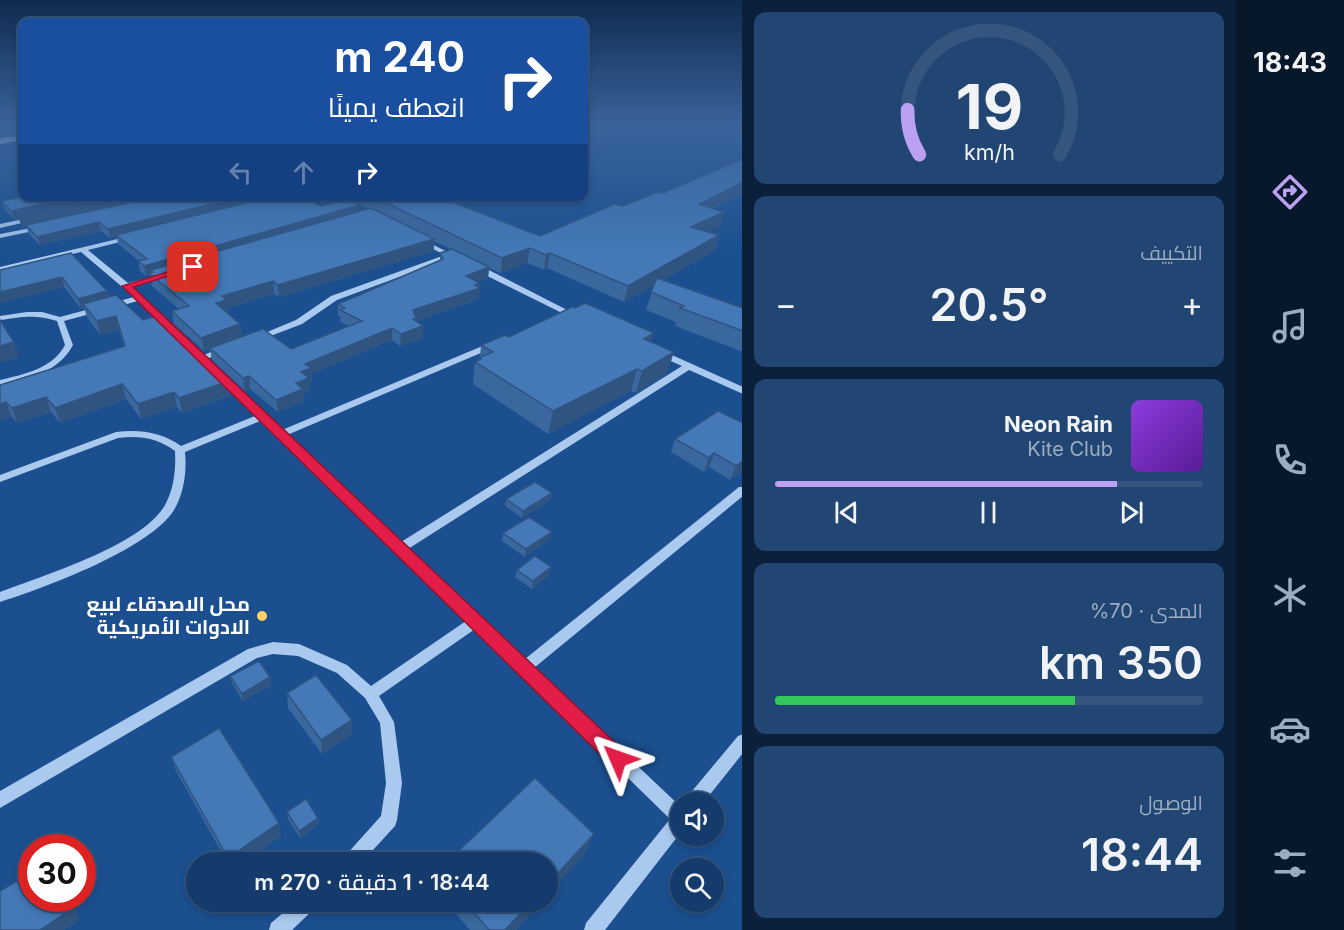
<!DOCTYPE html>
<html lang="ar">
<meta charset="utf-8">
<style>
body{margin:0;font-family:Inter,Cairo,sans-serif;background:#214673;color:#f1f3f6;direction:rtl;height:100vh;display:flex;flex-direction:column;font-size:22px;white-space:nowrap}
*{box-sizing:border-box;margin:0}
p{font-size:20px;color:#9dadc1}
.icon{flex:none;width:33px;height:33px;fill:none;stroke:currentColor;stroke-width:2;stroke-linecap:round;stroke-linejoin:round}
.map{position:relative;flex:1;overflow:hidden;direction:ltr}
.sheet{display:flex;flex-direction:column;gap:12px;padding:12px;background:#0b203b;width:494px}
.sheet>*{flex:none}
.top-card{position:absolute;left:18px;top:18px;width:570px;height:183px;border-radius:12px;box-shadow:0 3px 9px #0003,0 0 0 2px #33557e;direction:rtl;background:#1a4fa0;color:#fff;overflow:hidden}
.buttons{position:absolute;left:670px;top:792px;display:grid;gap:12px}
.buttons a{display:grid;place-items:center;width:54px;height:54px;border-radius:50%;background:#143b6b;box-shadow:0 3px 9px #0003,0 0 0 2px #33557e;font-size:30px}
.speed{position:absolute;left:18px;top:834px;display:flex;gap:12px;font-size:30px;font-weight:700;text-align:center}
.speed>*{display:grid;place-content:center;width:78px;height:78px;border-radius:50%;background:#143b6b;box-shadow:0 3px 9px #0003,0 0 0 2px #33557e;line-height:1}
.speed .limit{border:9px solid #d22;background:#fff;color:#111}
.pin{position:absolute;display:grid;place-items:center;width:51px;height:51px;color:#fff;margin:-26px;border-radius:12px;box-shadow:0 3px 9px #0006}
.me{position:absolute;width:66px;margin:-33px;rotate:313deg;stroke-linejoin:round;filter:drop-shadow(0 0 4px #0008)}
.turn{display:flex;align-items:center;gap:21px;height:126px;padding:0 24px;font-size:27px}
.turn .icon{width:78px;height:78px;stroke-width:2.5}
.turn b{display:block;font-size:42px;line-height:51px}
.lanes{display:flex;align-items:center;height:57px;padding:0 24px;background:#0003;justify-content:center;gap:30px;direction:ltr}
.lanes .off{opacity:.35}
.big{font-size:45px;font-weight:600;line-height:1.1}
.sheet .tile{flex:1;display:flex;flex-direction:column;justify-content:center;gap:9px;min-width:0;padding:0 21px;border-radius:12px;background:#214673}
.sheet .dial{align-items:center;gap:0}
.dial svg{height:156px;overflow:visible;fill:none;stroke:#33557e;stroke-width:7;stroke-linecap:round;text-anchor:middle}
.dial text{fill:#f1f3f6;stroke:none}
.song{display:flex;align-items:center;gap:18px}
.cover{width:72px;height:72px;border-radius:9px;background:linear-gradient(135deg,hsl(270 70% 55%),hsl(270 70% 35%))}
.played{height:6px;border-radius:3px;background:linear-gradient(90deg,#bca0f2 80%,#33557e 80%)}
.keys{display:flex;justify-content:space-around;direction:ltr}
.heat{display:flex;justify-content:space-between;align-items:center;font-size:33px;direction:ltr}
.charge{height:9px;border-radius:4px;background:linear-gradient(90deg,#34c759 70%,#33557e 0)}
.trip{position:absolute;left:186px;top:852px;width:372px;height:60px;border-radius:30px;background:#143b6b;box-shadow:0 3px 9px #0003,0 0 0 2px #33557e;font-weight:600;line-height:60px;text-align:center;direction:rtl}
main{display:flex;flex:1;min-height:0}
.menu{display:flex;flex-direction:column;width:108px;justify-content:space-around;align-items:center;background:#08182b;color:#9dadc1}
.menu .icon{width:42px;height:42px}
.menu .current{color:#bca0f2}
.menu b{font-size:27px;color:#f1f3f6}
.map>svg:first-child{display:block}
</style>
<main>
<nav class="menu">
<b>18:43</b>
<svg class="icon current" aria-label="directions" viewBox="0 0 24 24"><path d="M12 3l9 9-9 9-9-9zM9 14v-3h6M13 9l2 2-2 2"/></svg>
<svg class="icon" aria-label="music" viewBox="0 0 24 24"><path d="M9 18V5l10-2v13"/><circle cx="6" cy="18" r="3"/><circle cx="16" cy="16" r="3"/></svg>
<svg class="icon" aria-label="phone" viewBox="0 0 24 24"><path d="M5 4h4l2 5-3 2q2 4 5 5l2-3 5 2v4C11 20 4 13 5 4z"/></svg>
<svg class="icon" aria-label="climate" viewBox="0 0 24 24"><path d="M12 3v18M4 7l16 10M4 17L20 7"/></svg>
<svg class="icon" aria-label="car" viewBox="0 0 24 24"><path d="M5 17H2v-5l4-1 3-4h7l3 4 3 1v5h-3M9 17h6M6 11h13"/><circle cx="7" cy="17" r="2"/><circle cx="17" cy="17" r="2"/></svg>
<svg class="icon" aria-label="filters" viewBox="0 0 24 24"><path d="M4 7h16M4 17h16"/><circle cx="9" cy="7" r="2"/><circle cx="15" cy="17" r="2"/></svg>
</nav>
<section class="sheet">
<div class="tile dial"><svg viewBox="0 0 100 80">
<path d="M14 69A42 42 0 1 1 86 69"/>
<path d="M14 69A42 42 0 0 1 8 46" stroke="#bca0f2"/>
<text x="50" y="56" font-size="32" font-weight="700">19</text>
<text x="50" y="72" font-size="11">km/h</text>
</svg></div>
<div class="tile"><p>التكييف</p>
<div class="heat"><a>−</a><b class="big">20.5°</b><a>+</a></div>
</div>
<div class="tile">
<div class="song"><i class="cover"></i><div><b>Neon Rain</b><p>Kite Club</p></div></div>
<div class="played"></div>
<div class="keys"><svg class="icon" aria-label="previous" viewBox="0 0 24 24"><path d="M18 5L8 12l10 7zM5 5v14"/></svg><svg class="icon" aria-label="pause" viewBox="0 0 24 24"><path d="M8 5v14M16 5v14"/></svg><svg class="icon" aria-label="next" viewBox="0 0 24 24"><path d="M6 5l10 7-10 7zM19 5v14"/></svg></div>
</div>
<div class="tile"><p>المدى · 70%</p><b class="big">350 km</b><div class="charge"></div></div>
<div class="tile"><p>الوصول</p><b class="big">18:44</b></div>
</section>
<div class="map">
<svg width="743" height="930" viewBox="0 0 743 930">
<rect width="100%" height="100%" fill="#1b4f8f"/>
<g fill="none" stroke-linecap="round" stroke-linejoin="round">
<path fill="#a9c9ee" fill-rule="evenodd" d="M329 196H337L353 206 348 207Z
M33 217 35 218V220L0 228V224Z
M41 226 44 228 43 229 0 238V234Z
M130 236 133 238 132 239 88 250 128 283 167 273V277L132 287 170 323V327H164L138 301 64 321 73 345C58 373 29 378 0 386V380C25 374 52 369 65 345L57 321C34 314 23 317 0 320V316L27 312H42L60 317 134 297 81 252 0 271V267Z
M419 240H423L456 256 337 300 302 324 260 340H254L253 338 296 320 331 296 445 255 419 242Z
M475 266H481L573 313 572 315H566L475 270Z
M492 342 496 345 495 347 287 435 401 542 682 366 657 355V351H663L743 387V394L689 370 408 549 525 659 739 487H743V496L534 668 681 807V832L605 930H584L586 923 670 819 475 629 379 696 394 722 402 783 397 820 395 826 362 862H342L345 856 381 816 386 783 380 723 365 698 337 673 298 656 273 654 257 658 0 808V791L248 649 273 642 299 644 347 665 371 686 466 621 260 421 185 452C187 471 184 493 174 510 150 549 44 588 0 602V592C42 576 143 545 165 505 174 489 176 469 175 451 158 438 139 435 118 438L0 482V475L116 432C139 429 162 432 181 446L255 416 218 380 217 378 218 376H224L282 430Z
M225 346 229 349 228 351 201 361 197 358Z
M743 734V753L704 802H686L688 796 738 736Z
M296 902H318L315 908 292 930H269L271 923Z"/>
<path fill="#fff" fill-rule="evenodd" d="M22 136V140L0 144V138Z"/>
</g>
<path fill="#3a679d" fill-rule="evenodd" d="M743 159V193L713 209 724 212 720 226 707 232 719 235 715 250 663 280 743 308V352L675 326 676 322 646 310 654 285 624 302 547 268 544 270 527 263 501 273 489 268 488 278 478 282 480 283 479 299 416 321 423 326V338L400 346 392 340 311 374 312 381 309 382 310 390 304 393V401L278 412 250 389 245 391 212 360 210 349 204 351 174 324 172 311 179 309 152 286 150 275 146 276 140 271 138 261H139L118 244 117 236 110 238 101 231 40 245 29 234 26 226 22 227 19 219 94 202 14 219 5 210 2 201 27 196H300L321 206 346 199 360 205V211L369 209 359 204V196H437L540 236 615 204 623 206 658 192 663 193ZM434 241 451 249 440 253V261L338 304V316H340V322L349 326 291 349 263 329 242 337 240 324 228 314 229 313 228 308 274 294 279 297 434 251Z
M71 253 107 291 109 297 143 320 232 395 182 413 177 407 141 419 126 399 60 423 51 412 17 423 12 417 0 421V385L124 346 119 330 100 335 87 317 84 308 81 309 64 287 0 303V270Z
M654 333 651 342 667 374 636 393 631 391 548 434 473 384 475 362 478 361 479 358 480 357 481 345 509 337Z
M743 423V471L730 480 709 467 704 472 671 452 675 439Z
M552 493 550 500 522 518 505 506 506 499Z
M503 533 550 539 525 557 502 541Z
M517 570 549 575 532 589 515 577Z
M230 676 272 685 243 701 232 683Z
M287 693 352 720V734L322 754 288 708Z
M171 757 281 836 244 862H227L176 771Z
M287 812 318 818 319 824 300 838 288 819Z
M446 902H542L516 930H470Z"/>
<path fill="#305480" d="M743 182V193L695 218 699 204Z
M80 196H121L14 219 11 211Z
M124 196H162L22 227 19 219Z
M245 196H278L110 238 108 229Z
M360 205V214L153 272 151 270V275L149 273 150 275 146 276 144 266Z
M724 212 720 226 687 241 691 227Z
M99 222 101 231 40 245 37 237Z
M719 235 715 250 624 302 628 286Z
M434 239V251L279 297 278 285Z
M530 248 527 263 501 273 502 258Z
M550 253 547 268 544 270 546 255Z
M489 267 488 278 465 287 466 276Z
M62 277 64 287 0 303V292Z
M273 281 274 294 228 308 229 313 218 317 216 303 222 296Z
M480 283 479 299 416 321 423 326V338L400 346 401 334 413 310Z
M107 291 110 301 83 304 84 308 81 309 78 299Z
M116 316 119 330 100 335 97 321Z
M240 324 242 338 204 351 201 338Z
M392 328V340L311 374 312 381 309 382 310 390 304 393V401L278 412 276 400 301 372 305 364Z
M654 333 648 354 644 339Z
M14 342 20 357 0 363V346Z
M674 352 667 374 636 393 642 371Z
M637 369 631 391 548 434 553 411Z
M249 376 250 389 245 391 243 378Z
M229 381 232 395 182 413 179 398Z
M122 384 126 399 60 423 55 408Z
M174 392 177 407 141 419 138 404Z
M46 397 51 412 17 423 12 408Z
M6 402 12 417 0 421V404Z
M714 453 709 467 704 472 709 458Z
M743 461V471L730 480 736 466Z
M552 493 550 500 522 518 523 511Z
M552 532 550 539 525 557 526 549Z
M551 567 549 575 532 589 533 581Z
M270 677 272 685 243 701 242 694Z
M352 720V734L322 754 321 740Z
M318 818 319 824 300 838 299 831Z
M279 823 281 836 244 862H229L228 858Z
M594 834 586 853 548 895V884Z
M69 898H72L80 920 64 930H40Z
M531 902H542L516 930H505Z"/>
<path fill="#4478b7" stroke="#305480" stroke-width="1.5" d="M743 159V182L699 204 724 212 691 227 719 235 628 286 550 253 546 255 530 248 502 258 372 196H437L540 236 615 204 623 206 658 192 663 193Z
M27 196H80L11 211 2 201Z
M119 196H124L19 219Z
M160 196H245L108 229 99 222 37 237 26 225Z
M274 196H300L321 206 346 199 360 205 144 266 138 261 147 259 116 235Z
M371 208 434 239 278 285 273 281 222 296 227 300 216 303 240 324 201 338 172 311 189 306 149 273 153 272 151 270Z
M452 249 489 267 466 276 480 283 475 285 480 288 413 310 416 318 413 319 423 326 401 334 392 328 305 364 311 368 301 372 309 378 296 383 303 389 276 400 249 376 243 378 210 348 263 329 291 349 362 321 340 310 345 308 338 304 443 259 440 253Z
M71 253 107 291 78 299 62 277 0 292V270Z
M657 278 743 308V331L680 308 684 306 651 292Z
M116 295 143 320 160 315 229 381 179 398 174 392 138 404 122 384 55 408 46 397 12 408 6 402 0 404V385L125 346 116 316 97 321 83 304Z
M585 303 654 333 644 339 674 352 642 371 637 369 553 411 475 362 481 359 479 358 493 352 481 345 505 335 509 337 572 307 575 308Z
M0 320 14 342 0 346Z
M718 411 743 423V461L736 466 714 453 709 458 675 439Z
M535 482 552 493 523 511 506 499Z
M529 517 552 532 526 549 503 533Z
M535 556 551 567 533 581 517 570Z
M259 661 270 677 242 694 230 676Z
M316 675 352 720 321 740 287 693Z
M219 728 279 823 228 858 171 757Z
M535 778 594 834 548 884V862H447Z
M306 799 318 818 299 831 287 812Z
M32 872V898H69L73 908 40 930H0V891Z
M465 902H531L505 930H489Z"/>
<linearGradient id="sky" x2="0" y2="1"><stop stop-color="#0f2b4f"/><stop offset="0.49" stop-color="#39639b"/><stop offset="1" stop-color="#39639b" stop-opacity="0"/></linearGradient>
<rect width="743" height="256" fill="url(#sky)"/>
<path fill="#e11d48" stroke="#92132f" stroke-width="1.5" d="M190 265 197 267 133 287 625 752 628 759 625 765 618 768 611 765 122 286Z"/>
<circle fill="#ffd166" stroke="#1b4f8f" stroke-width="2" cx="262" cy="616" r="6"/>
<g text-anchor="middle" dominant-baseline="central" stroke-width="4.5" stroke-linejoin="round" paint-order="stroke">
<g font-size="20" font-weight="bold" fill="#fff" stroke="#1b4f8f" text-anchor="end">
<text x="250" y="604">محل الاصدقاء لبيع<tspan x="250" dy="23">الادوات الأمريكية</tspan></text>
</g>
</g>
</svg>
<div class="buttons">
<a><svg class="icon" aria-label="sound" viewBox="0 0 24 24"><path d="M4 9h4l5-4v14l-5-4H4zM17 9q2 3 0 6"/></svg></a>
<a><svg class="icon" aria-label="search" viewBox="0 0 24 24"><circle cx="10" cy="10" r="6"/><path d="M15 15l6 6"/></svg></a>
</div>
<div class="speed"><div class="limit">30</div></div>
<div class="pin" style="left:193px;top:267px;background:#d93025"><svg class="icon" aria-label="arrive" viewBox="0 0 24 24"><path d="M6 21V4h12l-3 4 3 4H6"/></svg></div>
<svg class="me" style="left:618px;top:759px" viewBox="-20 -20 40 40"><path d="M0-17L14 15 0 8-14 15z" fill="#e11d48" stroke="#fff" stroke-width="4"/></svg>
<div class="trip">18:44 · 1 دقيقة · 270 m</div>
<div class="top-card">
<div class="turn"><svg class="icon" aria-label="right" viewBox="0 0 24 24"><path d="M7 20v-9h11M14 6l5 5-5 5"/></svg><div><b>240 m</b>انعطف يمينًا</div></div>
<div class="lanes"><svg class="icon off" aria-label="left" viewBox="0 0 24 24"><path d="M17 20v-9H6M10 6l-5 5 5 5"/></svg><svg class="icon off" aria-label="ahead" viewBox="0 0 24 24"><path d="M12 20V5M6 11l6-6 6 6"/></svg><svg class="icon" aria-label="right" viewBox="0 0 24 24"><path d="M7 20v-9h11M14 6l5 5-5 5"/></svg></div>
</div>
</div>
</main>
